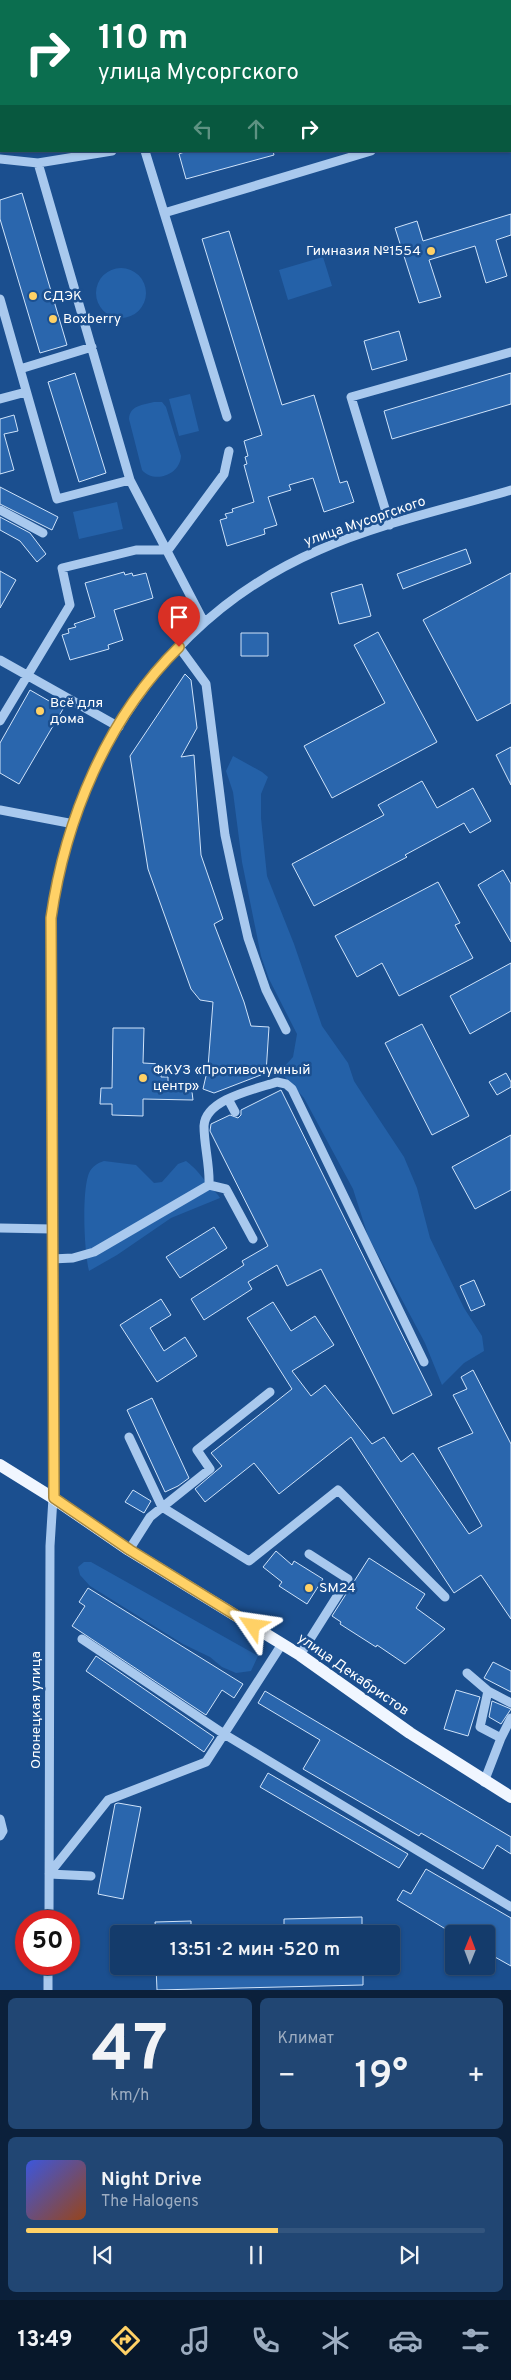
<!DOCTYPE html>
<html lang="ru">
<meta charset="utf-8">
<style>
body{margin:0;font-family:Overpass,sans-serif;background:#214673;color:#f1f3f6;height:100vh;display:flex;flex-direction:column;font-size:19px;white-space:nowrap}
*{box-sizing:border-box;margin:0}
p{font-size:16px;color:#9dadc1}
.icon{flex:none;width:28px;height:28px;fill:none;stroke:currentColor;stroke-width:2;stroke-linecap:round;stroke-linejoin:round}
.map{position:relative;height:1990px;overflow:hidden}
.drawer{display:flex;flex-direction:column;gap:8px;padding:8px;background:#0b203b;flex:1}
.drawer>*{flex:none}
.guide{position:absolute;left:0px;top:0px;width:511px;height:152px;box-shadow:0 1px 4px #0004,0 0 0 1px #33557e;background:#0b6e4f;color:#fff;overflow:hidden}
.needle{width:32px;rotate:1deg}
.tools{position:absolute;left:445px;top:1925px;display:grid;gap:10px}
.tools a{display:grid;place-items:center;width:50px;height:50px;border-radius:5px;background:#143b6b;box-shadow:0 1px 4px #0004,0 0 0 1px #33557e;font-size:25px}
.speed{position:absolute;left:15px;top:1910px;display:flex;gap:10px;font-size:25px;font-weight:700;text-align:center}
.speed>*{display:grid;place-content:center;width:65px;height:65px;border-radius:50%;background:#143b6b;box-shadow:0 1px 4px #0004,0 0 0 1px #33557e;line-height:1}
.speed .limit{border:8px solid #d22;background:#fff;color:#111}
.pin{position:absolute;display:grid;place-items:center;width:42px;height:42px;color:#fff;margin:-51px -21px;border-radius:50% 50% 50% 0;rotate:-45deg;box-shadow:0 0 5px #0007}
.pin .icon{rotate:45deg}
.me{position:absolute;width:55px;margin:-28px;rotate:302deg;stroke-linejoin:round;filter:drop-shadow(0 0 4px #0008)}
.turn{display:flex;align-items:center;gap:18px;height:105px;padding:0 15px;font-size:22px}
.turn .icon{width:65px;height:65px;stroke-width:2.5}
.turn b{display:block;font-size:35px;line-height:42px}
.lanes{display:flex;align-items:center;height:48px;padding:0 15px;background:#0003;justify-content:center;gap:25px;direction:ltr}
.lanes .off{opacity:.35}
.big{font-size:38px;font-weight:600;line-height:1.1}
.drawer .widget{flex:1;display:flex;flex-direction:column;justify-content:center;gap:8px;min-width:0;padding:0 18px;border-radius:8px;background:#214673}
.drawer .dial{align-items:center;gap:0}
.dial b{font-size:65px;line-height:1}
.song{display:flex;align-items:center;gap:15px}
.cover{width:60px;height:60px;border-radius:8px;background:linear-gradient(135deg,hsl(230 70% 55%),hsl(20 70% 35%))}
.played{height:5px;border-radius:2px;background:linear-gradient(90deg,#ffd166 55%,#33557e 55%)}
.keys{display:flex;justify-content:space-around;direction:ltr}
.heat{display:flex;justify-content:space-between;align-items:center;font-size:28px;direction:ltr}
.drawer .tiles{flex:1;display:grid;gap:8px;grid-template-columns:1fr 1fr}
.widget:last-child{grid-column:span 2}
.trip{position:absolute;left:110px;top:1925px;width:290px;height:50px;border-radius:5px;background:#143b6b;box-shadow:0 1px 4px #0004,0 0 0 1px #33557e;font-weight:600;line-height:50px;text-align:center}
.tab-bar{display:flex;height:80px;justify-content:space-around;align-items:center;background:#08182b;color:#9dadc1}
.tab-bar .icon{width:35px;height:35px}
.tab-bar .current{color:#ffd166}
.tab-bar b{font-size:22px;color:#f1f3f6}
.map>svg:first-child{display:block}
</style>
<div class="map">
<svg width="511" height="1990" viewBox="0 0 511 1990">
<rect width="100%" height="100%" fill="#1b4f8f"/>
<path fill="#2461a8" d="M323 257 332 286 288 300 279 270Z
M96 293a25 25 0 1 1 50 0a25 25 0 1 1-50 0Z
M190 394 199 431 179 436 169 399Z
M154 402H162L166 407 181 456C180 475 154 484 142 470L129 419C130 405 143 405 154 402Z
M117 502 123 529 79 539 73 512Z
M233 756 262 772 268 777 261 794V818L267 876 294 944 322 1026 348 1063 354 1081 363 1095 404 1157 417 1188 430 1238 464 1308 482 1336 484 1351 464 1363 442 1385 425 1343 368 1236 353 1189 304 1098 283 1075V1068L293 1057 297 1034 269 979 261 956 242 862 233 792 226 771Z
M104 1161 136 1165 154 1183 162 1182 178 1164 186 1161C195 1168 199 1173 206 1182 210 1188 216 1191 220 1198L171 1218 117 1255 89 1271C84 1251 82 1196 88 1176 90 1168 97 1163 104 1161Z
M84 1562H91L258 1656 251 1671 236 1673 222 1667 210 1657 183 1644 90 1586 80 1575 78 1567Z"/>
<path fill="#2a66ad" stroke="#cfe3fa" d="M187 151H273L274 155 186 179 179 154Z
M22 193 67 345 40 353 0 219V200Z
M511 214V235L496 240 507 276 486 283 475 246 429 260 441 297 419 303 395 228 417 221 423 241Z
M229 231 282 405 314 395 340 483 347 481 354 502 324 512 313 478 289 485 291 490 268 497 277 525 264 529 265 534 227 546 220 520 227 518 225 514 233 512 232 509 254 502 244 465 247 464 245 457 248 456 244 441 262 435 202 239Z
M399 331 407 360 372 370 364 341Z
M75 373 106 473 79 482 48 382Z
M511 373V404L392 439 384 411Z
M14 415 18 431 4 434 14 470 0 474V419Z
M0 487 58 517 52 530 0 504Z
M0 517 30 533 46 554 37 562 20 541 0 530Z
M466 549 471 563 403 589 397 574Z
M0 571 16 580 0 608Z
M124 572 125 575 132 573 133 576 146 573 153 598 114 610 123 640 108 645 109 649 70 660 62 635 69 633 68 629 76 627 74 624 95 617 85 583Z
M511 573V703L477 721 423 620Z
M362 584 371 616 339 624 331 593Z
M378 632 437 742 332 798 304 746 385 703 354 645Z
M241 633H268V656H241Z
M185 674 191 680 197 728 181 757 194 755 201 855 223 919 214 924 244 1002 251 1026 269 1027 266 1073 214 1093 203 1089 208 1067 213 1002 200 1000 191 989 148 869 130 756Z
M30 690 63 709 19 784 0 773V743Z
M511 747V785L496 755Z
M422 781 437 808 473 788 491 821 470 833 464 823 405 855 407 857 314 906 292 864 384 815 378 805Z
M503 870 511 884V942L478 885Z
M438 882 460 923 455 925 473 958 399 996 382 963 357 977 335 936Z
M511 963V1011L470 1034 450 996Z
M422 1024 469 1116 432 1135 385 1043Z
M113 1028H144L143 1063 161 1064V1077H168V1086L191 1084 193 1100 143 1099V1116L112 1115V1104H100L101 1088H112Z
M506 1073 511 1082V1087L497 1095 489 1082Z
M281 1090 432 1395 393 1414 321 1269 287 1286 277 1265 248 1282 252 1289 204 1320 191 1299 244 1265 242 1261 268 1246 210 1131 211 1124 230 1115 238 1118 241 1115V1110Z
M511 1135V1190L475 1209 452 1167Z
M214 1227 227 1248 180 1278 166 1257Z
M474 1280 485 1305 471 1311 460 1286Z
M161 1299 171 1315 150 1328 164 1351 185 1337 197 1356 157 1382 120 1325Z
M273 1302 291 1331 315 1316 334 1345 292 1371 311 1396 325 1385 372 1444 384 1437 401 1462 413 1453 469 1534 482 1526 438 1448 473 1433 453 1395 467 1389 461 1377 473 1370 511 1444V1619L481 1575 454 1593 351 1437 279 1494 254 1463 205 1502 195 1489 222 1466 211 1453 292 1389 247 1318Z
M152 1398 189 1478 178 1486 165 1492 127 1410Z
M133 1490 151 1501 144 1513 125 1502Z
M276 1551 292 1565 294 1561 323 1579 307 1604 279 1586 282 1582 263 1567Z
M369 1558 425 1594 416 1608 445 1629 405 1664 377 1645 376 1647 340 1624 341 1622 332 1616Z
M88 1588 243 1684 234 1698 222 1690 206 1715 72 1626 85 1606 79 1602Z
M96 1656 214 1737 204 1752 86 1671Z
M493 1662 511 1671V1692L484 1678Z
M456 1690 480 1697 468 1736 444 1729Z
M265 1691 511 1837V1854L497 1845 483 1869 421 1833 419 1836 303 1769 320 1740 258 1703Z
M492 1701 511 1709 501 1724 489 1717Z
M268 1773 408 1854 399 1868 260 1787Z
M118 1803 141 1807 123 1899 98 1894 115 1804Z
M426 1869 511 1918V1966L486 1952V1934H454L397 1900 403 1890 411 1894Z
M362 1917V1934H284V1919Z
M191 1921V1934H156L155 1922Z
M156 1966H363V1985L157 1990Z"/>
<g fill="none" stroke-linecap="round" stroke-linejoin="round">
<path stroke="#a9c9ee" stroke-width="9" d="M510 110H511
M145 151 227 417
M0 159 38 163 112 151
M38 163 130 480 204 622
M164 213 371 151
M0 299 57 499 130 480
M20 369 92 347
M0 399 26 392
M0 510 43 533
M390 525 351 397 511 352
M179 647 206 684 225 835 234 877 248 938 266 990 286 1030
M0 660 119 727
M0 721 70 605 62 568 136 550H168L224 474 229 451
M0 810 74 824
M228 1099 235 1112
M209 1185 226 1189 253 1239
M0 1228 52 1229
M52 1259 73 1258 94 1252 209 1185C210 1165 204 1146 204 1126 205 1099 256 1089 277 1082L286 1084 292 1089 424 1362
M129 1437 162 1507 249 1561 338 1490 445 1597
M129 1550 150 1517 210 1469 197 1450 270 1392
M82 1639 224 1734 511 1907
M300 1655 348 1579 309 1554
M467 1673 488 1691 480 1727 501 1738 484 1782
M488 1691 511 1703
M501 1738 511 1718
M0 1819 3 1831 0 1836
M91 1876 49 1874 108 1800 206 1762 282 1644
M49 1921 50 1546 53 1498 51 918C74 758 168 615 319 550 380 523 447 509 511 490
M48 1990V1964"/>
<path stroke="#f0f6ff" stroke-width="12" d="M0 1465 53 1498 129 1550 300 1655 410 1733 511 1797"/>
</g>
<g fill="none" stroke-linecap="round" stroke-linejoin="round">
<g stroke="#a68842" stroke-width="12">
<path id="route" d="M179 647C107 718 65 820 51 918L54 1498 130 1550 253 1626"/>
</g>
<use href="#route" stroke="#ffd166" stroke-width="9"/>
</g>
<g fill="#ffd166" stroke="#1b4f8f" stroke-width="2">
<circle cx="431" cy="251" r="5"/>
<circle cx="33" cy="296" r="5"/>
<circle cx="53" cy="319" r="5"/>
<circle cx="40" cy="711" r="5"/>
<circle cx="143" cy="1078" r="5"/>
<circle cx="309" cy="1588" r="5"/>
</g>
<g text-anchor="middle" dominant-baseline="central" stroke-width="5" stroke-linejoin="round" paint-order="stroke">
<g font-size="14" fill="#fff" stroke="#1b4f8f" text-anchor="start">
<text x="421" y="251" text-anchor="end">Гимназия №1554</text>
<text x="43" y="296">СДЭК</text>
<text x="63" y="319">Boxberry</text>
<text x="50" y="703">Всё для<tspan x="50" dy="16">дома</tspan></text>
<text x="153" y="1070">ФКУЗ «Противочумный<tspan x="153" dy="16">центр»</tspan></text>
<text x="319" y="1588">SM24</text>
</g>
<g font-size="14" fill="#fff" stroke="#1b4f8f">
<text transform="translate(365 522) rotate(-19)">улица Мусоргского</text>
<text transform="translate(353 1675) rotate(35)">улица Декабристов</text>
<text transform="translate(36 1710) rotate(-90)">Олонецкая улица</text>
</g>
</g>
</svg>
<div class="tools">
<a><svg class="needle" viewBox="-14 -14 28 28"><path d="M0-13l5 13h-10z" fill="#e53935"/><path d="M0 13l5-13h-10z" fill="#9dadc1"/></svg></a>
</div>
<div class="speed"><div class="limit">50</div></div>
<div class="pin" style="left:179px;top:647px;background:#d93025"><svg class="icon" aria-label="arrive" viewBox="0 0 24 24"><path d="M6 21V4h12l-3 4 3 4H6"/></svg></div>
<svg class="me" style="left:253px;top:1626px" viewBox="-20 -20 40 40"><path d="M0-17L14 15 0 8-14 15z" fill="#ffd166" stroke="#fff" stroke-width="4"/></svg>
<div class="trip">13:51 · 2 мин · 520 m</div>
<div class="guide">
<div class="turn"><svg class="icon" aria-label="right" viewBox="0 0 24 24"><path d="M7 20v-9h11M14 6l5 5-5 5"/></svg><div><b>110 m</b>улица Мусоргского</div></div>
<div class="lanes"><svg class="icon off" aria-label="left" viewBox="0 0 24 24"><path d="M17 20v-9H6M10 6l-5 5 5 5"/></svg><svg class="icon off" aria-label="ahead" viewBox="0 0 24 24"><path d="M12 20V5M6 11l6-6 6 6"/></svg><svg class="icon" aria-label="right" viewBox="0 0 24 24"><path d="M7 20v-9h11M14 6l5 5-5 5"/></svg></div>
</div>
</div>
<section class="drawer">
<div class="tiles">
<div class="widget dial"><b>47</b><p>km/h</p></div>
<div class="widget"><p>Климат</p>
<div class="heat"><a>−</a><b class="big">19°</b><a>+</a></div>
</div>
<div class="widget">
<div class="song"><i class="cover"></i><div><b>Night Drive</b><p>The Halogens</p></div></div>
<div class="played"></div>
<div class="keys"><svg class="icon" aria-label="previous" viewBox="0 0 24 24"><path d="M18 5L8 12l10 7zM5 5v14"/></svg><svg class="icon" aria-label="pause" viewBox="0 0 24 24"><path d="M8 5v14M16 5v14"/></svg><svg class="icon" aria-label="next" viewBox="0 0 24 24"><path d="M6 5l10 7-10 7zM19 5v14"/></svg></div>
</div>
</div>
</section>
<nav class="tab-bar">
<b>13:49</b>
<svg class="icon current" aria-label="directions" viewBox="0 0 24 24"><path d="M12 3l9 9-9 9-9-9zM9 14v-3h6M13 9l2 2-2 2"/></svg>
<svg class="icon" aria-label="music" viewBox="0 0 24 24"><path d="M9 18V5l10-2v13"/><circle cx="6" cy="18" r="3"/><circle cx="16" cy="16" r="3"/></svg>
<svg class="icon" aria-label="phone" viewBox="0 0 24 24"><path d="M5 4h4l2 5-3 2q2 4 5 5l2-3 5 2v4C11 20 4 13 5 4z"/></svg>
<svg class="icon" aria-label="climate" viewBox="0 0 24 24"><path d="M12 3v18M4 7l16 10M4 17L20 7"/></svg>
<svg class="icon" aria-label="car" viewBox="0 0 24 24"><path d="M5 17H2v-5l4-1 3-4h7l3 4 3 1v5h-3M9 17h6M6 11h13"/><circle cx="7" cy="17" r="2"/><circle cx="17" cy="17" r="2"/></svg>
<svg class="icon" aria-label="filters" viewBox="0 0 24 24"><path d="M4 7h16M4 17h16"/><circle cx="9" cy="7" r="2"/><circle cx="15" cy="17" r="2"/></svg>
</nav>
